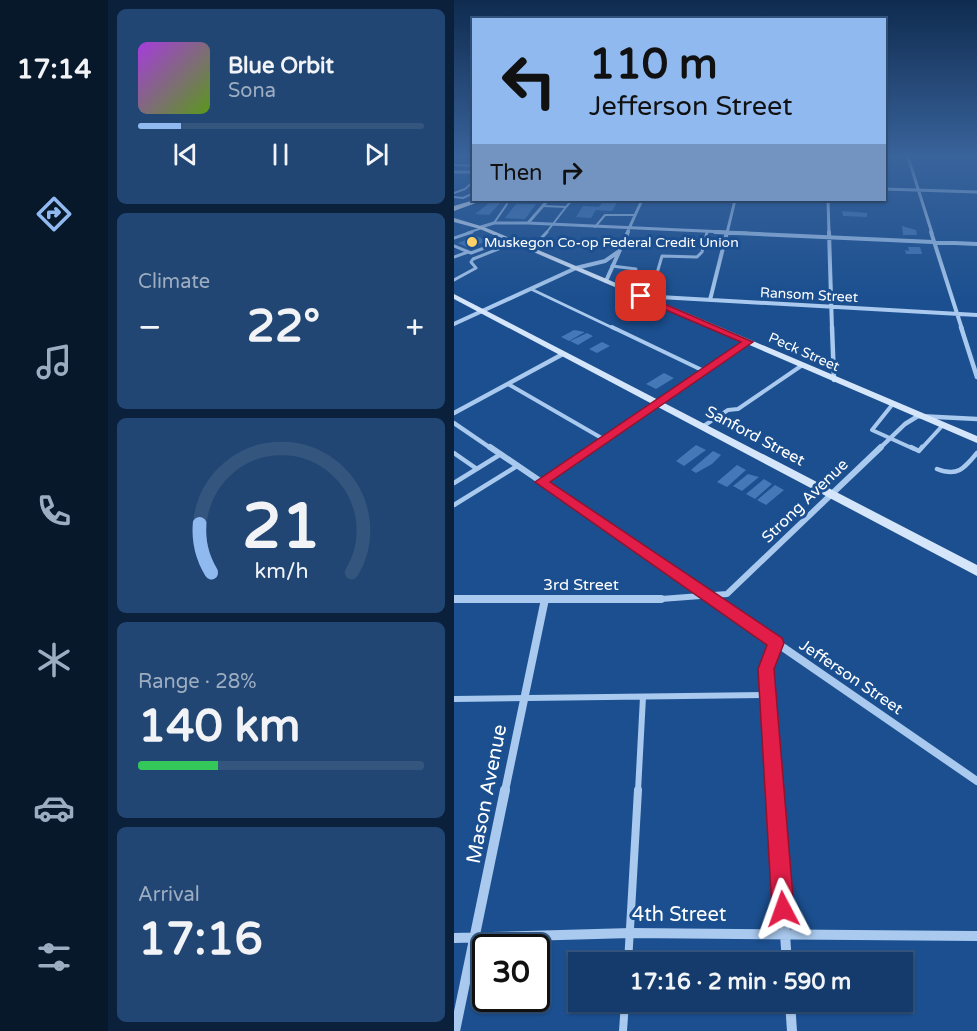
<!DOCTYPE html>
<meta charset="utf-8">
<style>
body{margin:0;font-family:"Varela Round",sans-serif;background:#214673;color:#f1f3f6;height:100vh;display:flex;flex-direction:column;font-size:22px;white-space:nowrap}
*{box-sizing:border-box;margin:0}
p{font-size:20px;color:#9dadc1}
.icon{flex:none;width:33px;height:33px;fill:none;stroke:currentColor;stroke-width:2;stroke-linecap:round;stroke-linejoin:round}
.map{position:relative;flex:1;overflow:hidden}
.drawer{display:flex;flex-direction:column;gap:9px;padding:9px;background:#0b203b;width:346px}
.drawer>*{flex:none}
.guide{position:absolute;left:18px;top:18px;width:414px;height:183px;border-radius:0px;box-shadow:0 2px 4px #0004,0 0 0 2px #33557e;background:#90b9f0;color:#111;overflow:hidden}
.speed{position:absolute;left:18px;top:934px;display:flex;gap:12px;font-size:30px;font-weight:700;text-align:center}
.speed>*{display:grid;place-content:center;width:78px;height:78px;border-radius:50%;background:#143b6b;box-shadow:0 2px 4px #0004,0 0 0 2px #33557e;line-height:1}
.speed .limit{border:3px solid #111;border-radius:9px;background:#fff;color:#111}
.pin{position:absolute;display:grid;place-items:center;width:51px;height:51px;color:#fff;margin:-26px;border-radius:12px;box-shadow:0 3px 9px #0006}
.me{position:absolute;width:66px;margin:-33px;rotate:356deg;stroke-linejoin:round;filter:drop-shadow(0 0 4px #0008)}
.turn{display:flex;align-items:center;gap:21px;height:126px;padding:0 18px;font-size:27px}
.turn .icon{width:78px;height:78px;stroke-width:2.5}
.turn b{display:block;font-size:42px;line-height:51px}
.then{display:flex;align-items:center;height:57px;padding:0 18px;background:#0003;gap:12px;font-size:22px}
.big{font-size:45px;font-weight:700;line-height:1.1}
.drawer .tile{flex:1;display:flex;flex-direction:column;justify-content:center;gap:9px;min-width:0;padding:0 21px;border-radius:9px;background:#214673}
.drawer .dial{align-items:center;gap:0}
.dial svg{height:156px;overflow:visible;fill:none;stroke:#33557e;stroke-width:7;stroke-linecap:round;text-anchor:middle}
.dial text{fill:#f1f3f6;stroke:none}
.song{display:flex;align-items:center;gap:18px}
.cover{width:72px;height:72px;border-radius:9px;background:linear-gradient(135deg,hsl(280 70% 55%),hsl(90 70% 35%))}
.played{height:6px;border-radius:3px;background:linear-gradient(90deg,#90b9f0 15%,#33557e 15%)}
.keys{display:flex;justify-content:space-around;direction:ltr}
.heat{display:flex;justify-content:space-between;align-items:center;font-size:33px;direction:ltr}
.charge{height:9px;border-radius:4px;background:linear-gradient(90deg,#34c759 28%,#33557e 0)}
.trip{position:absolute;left:114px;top:952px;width:345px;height:60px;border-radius:0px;background:#143b6b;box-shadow:0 2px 4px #0004,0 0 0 2px #33557e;font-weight:700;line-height:60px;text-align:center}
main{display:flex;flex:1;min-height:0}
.tabs{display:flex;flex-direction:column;width:108px;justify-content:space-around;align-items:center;background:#08182b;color:#9dadc1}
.tabs .icon{width:42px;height:42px}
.tabs .active{color:#90b9f0}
.tabs b{font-size:27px;color:#f1f3f6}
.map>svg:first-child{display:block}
</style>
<main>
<nav class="tabs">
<b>17:14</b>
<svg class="icon active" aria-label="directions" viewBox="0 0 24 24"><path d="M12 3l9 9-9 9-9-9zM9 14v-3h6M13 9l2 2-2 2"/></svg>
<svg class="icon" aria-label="music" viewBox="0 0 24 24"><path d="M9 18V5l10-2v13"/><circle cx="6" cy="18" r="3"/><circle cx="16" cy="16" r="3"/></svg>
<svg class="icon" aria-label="phone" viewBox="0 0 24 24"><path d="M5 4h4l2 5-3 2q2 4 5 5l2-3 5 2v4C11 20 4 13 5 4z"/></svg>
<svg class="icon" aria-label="climate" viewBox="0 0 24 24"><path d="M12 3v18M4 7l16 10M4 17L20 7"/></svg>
<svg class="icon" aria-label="car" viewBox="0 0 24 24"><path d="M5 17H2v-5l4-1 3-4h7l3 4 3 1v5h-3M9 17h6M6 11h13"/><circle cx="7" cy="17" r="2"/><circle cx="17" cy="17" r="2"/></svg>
<svg class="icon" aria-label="filters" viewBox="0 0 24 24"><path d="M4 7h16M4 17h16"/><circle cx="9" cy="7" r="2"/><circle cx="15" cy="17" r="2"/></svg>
</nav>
<section class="drawer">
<div class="tile">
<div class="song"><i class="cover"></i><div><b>Blue Orbit</b><p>Sona</p></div></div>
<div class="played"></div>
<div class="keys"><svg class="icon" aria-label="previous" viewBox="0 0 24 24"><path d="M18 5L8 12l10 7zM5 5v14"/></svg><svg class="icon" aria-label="pause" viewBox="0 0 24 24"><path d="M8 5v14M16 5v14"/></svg><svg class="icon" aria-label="next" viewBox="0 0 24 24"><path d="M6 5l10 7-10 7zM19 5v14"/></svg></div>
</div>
<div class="tile"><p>Climate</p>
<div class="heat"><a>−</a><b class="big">22°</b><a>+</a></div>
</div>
<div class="tile dial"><svg viewBox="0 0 100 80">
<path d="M14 69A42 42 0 1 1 86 69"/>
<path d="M14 69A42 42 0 0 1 8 44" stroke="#90b9f0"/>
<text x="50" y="56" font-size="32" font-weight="700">21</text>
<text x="50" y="72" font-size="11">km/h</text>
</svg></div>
<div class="tile"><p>Range · 28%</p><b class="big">140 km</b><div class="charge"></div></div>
<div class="tile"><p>Arrival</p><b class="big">17:16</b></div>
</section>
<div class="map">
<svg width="523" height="1031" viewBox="0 0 523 1031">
<rect width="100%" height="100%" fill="#1b4f8f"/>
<path fill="#4478b7" d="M39 200 48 201 35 215 21 214Z
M150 200 164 201 158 211 142 210 137 218 122 217 129 206 145 207Z
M62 204H82L71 219 51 218Z
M388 211 413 213V217L389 216Z
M448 226 462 230 463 235H449Z
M22 236 33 241 15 248 4 243Z
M454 247H466L468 254H452L451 250 455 251Z
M120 330 131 332 115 341 107 337Z
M133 333 139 336 124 345 116 341Z
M148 342 156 346 143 353 135 349Z
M210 373 220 378 202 389 192 384Z
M242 445 252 450 230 466 222 461Z
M259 451 267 455 258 464 242 473 237 470Z
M283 465 292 470 273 487 263 482Z
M294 474 305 477 288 491 279 486Z
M310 479 318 484 301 499 292 494Z
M321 485 330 490 312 505 303 500Z"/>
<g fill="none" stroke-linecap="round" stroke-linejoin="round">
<path stroke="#a9c9ee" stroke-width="2" d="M0 165 20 166
M0 193 11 189 20 181
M0 197 9 198 20 193
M89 206 112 207 92 233
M112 207 118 200
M40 223 53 204
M141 227 151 215H180
M13 233 28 228"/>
<path stroke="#a9c9ee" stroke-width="3" d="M0 238 18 232
M0 246 17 253 54 239
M77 249 93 232
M0 257 14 252
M158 266 182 269 170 289
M0 280 22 268 17 262 19 259 62 242
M77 289 161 329
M196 297 208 256 243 257 248 252 253 232"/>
<path stroke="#a9c9ee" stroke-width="4" d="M158 327 250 371
M54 384 151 440
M438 405 418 430 460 449
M248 427 274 410 284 409 347 366
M467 449 489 425"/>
<path stroke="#a9c9ee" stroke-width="4.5" d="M457 447 465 451 468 447
M0 453 23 469
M483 469C503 477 510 469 523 453
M0 483 47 454
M0 505 63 466"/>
<path stroke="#a9c9ee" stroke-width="6" d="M0 699 315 695
M184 791 189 697"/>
<path stroke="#a9c9ee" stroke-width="8" d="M174 963 184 790
M169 1031 171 1002"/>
<path stroke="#a9c9ee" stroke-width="3" d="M454 157 478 233
M0 172H20
M430 189 523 192
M374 200 375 233
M74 223 94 200
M27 227 40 223H74L293 233
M173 233 188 200
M273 233 281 200"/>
<path stroke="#a9c9ee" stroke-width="4" d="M261 232 523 244
M375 232 378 329
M477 232 508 329
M152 281 174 232
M188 296 523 315
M256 300 273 232
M0 324 122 268 151 261 164 252"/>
<path stroke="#a9c9ee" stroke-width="4.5" d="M378 327 380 380
M507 327 523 377
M0 413 109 354
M0 423 38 449
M136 449 294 342
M425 449 451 424 464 416 523 419"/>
<path stroke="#a9c9ee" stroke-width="6" d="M36 447 261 600
M87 482 138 447
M0 599H207L273 594 427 447"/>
<path stroke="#a9c9ee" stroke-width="8" d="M0 599H207
M259 599 523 781
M51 791 91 599
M321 791 312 669 322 643"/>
<path stroke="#a9c9ee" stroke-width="10" d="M321 790 333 963
M0 938 177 933 523 936
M336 1002 338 1031
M1 1031 51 790"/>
<path fill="#d6e6fa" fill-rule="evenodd" d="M0 218 30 227 523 436V443L26 229 0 222Z
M0 294 523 565V576L0 299Z"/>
<path fill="#f0f6ff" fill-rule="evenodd" d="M20 200H30L0 211V206Z"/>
</g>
<linearGradient id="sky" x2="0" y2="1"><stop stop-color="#0f2b4f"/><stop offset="0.52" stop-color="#39639b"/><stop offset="1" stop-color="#39639b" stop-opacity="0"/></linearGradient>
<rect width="523" height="301" fill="url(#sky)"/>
<path fill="#e11d48" stroke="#92132f" stroke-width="1.5" d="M187 294 299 342 96 482 328 638 330 643 320 669 340 909 337 917 329 920 321 917 318 909 304 669 313 645 81 482 287 342 184 298V294Z"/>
<circle fill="#ffd166" stroke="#1b4f8f" stroke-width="2" cx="18" cy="242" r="6"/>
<g text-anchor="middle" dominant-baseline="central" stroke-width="6" stroke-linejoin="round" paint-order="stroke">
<g font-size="14" fill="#fff" stroke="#1b4f8f" text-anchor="start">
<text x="30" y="242">Muskegon Co-op Federal Credit Union</text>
</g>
<g font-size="14" fill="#fff" stroke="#1b4f8f">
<text transform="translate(355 295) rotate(3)">Ransom Street</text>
<text transform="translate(350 352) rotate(24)">Peck Street</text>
</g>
<g font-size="16" fill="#fff" stroke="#1b4f8f">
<text transform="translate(301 436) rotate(28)">Sanford Street</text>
<text transform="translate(351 501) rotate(-44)">Strong Avenue</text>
<text x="127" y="585">3rd Street</text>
<text transform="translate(397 677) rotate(34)">Jefferson Street</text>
</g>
<g font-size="20" fill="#fff" stroke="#1b4f8f">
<text transform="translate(33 794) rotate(-79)">Mason Avenue</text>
<text x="225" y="915">4th Street</text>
</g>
</g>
</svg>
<div class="speed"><div class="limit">30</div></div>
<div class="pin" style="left:187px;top:296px;background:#d93025"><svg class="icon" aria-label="arrive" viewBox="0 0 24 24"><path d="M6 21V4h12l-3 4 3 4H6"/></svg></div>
<svg class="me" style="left:329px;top:909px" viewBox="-20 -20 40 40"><path d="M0-17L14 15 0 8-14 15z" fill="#e11d48" stroke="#fff" stroke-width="4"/></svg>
<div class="trip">17:16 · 2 min · 590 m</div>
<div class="guide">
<div class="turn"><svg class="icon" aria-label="left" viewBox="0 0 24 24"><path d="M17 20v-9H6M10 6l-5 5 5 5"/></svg><div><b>110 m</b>Jefferson Street</div></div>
<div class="then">Then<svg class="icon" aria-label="right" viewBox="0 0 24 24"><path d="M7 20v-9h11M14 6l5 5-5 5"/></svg></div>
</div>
</div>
</main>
